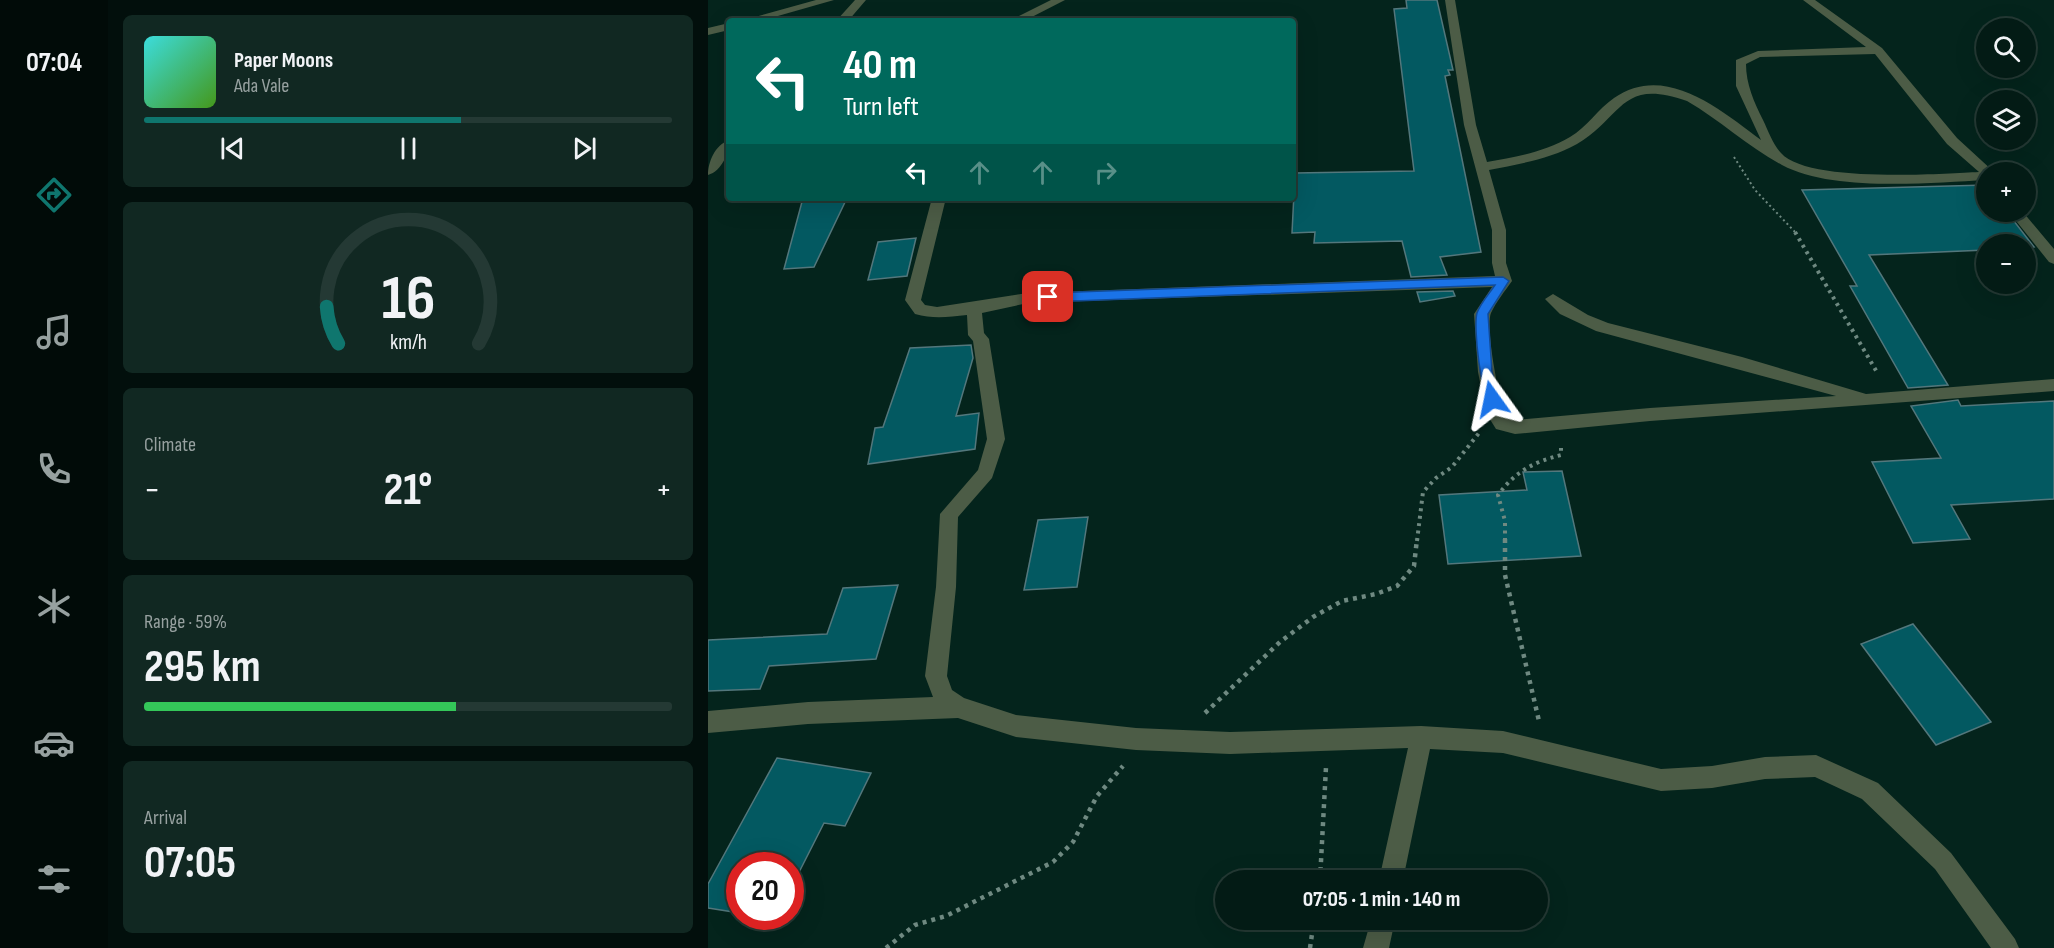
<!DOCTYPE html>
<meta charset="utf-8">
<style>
body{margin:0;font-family:"Sofia Sans Condensed",sans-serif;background:#112822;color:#f1f3f6;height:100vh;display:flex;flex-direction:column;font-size:22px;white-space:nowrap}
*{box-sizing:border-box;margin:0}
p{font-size:20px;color:#97a1a0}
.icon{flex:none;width:33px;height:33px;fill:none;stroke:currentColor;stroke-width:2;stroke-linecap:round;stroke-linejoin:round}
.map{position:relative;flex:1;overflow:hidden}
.panel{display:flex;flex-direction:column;gap:15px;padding:15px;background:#020f0c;width:600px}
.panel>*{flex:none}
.banner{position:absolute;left:18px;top:18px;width:570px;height:183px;border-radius:6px;box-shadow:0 6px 24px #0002,0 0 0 2px #243934;background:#00695c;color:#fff;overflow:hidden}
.fabs{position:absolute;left:1268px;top:18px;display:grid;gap:12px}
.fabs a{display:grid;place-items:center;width:60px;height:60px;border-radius:50%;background:#031b15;box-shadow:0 6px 24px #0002,0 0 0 2px #243934;font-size:30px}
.speed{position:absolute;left:18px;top:852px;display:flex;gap:12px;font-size:30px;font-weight:700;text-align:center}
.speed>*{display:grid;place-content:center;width:78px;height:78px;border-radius:50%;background:#031b15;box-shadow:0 6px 24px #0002,0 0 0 2px #243934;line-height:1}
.speed .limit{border:9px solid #d22;background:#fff;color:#111}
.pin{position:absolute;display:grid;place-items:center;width:51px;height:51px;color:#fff;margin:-26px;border-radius:12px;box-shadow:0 3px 9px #0006}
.me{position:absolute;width:66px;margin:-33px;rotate:348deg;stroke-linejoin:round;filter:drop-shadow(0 0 4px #0008)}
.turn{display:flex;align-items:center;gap:21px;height:126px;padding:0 18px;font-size:27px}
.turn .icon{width:78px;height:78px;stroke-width:2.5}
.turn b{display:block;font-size:42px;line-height:51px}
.lanes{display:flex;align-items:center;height:57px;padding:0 18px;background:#0003;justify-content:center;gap:30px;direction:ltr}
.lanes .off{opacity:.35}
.big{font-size:45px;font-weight:700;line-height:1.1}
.panel .tile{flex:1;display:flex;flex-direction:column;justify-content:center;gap:9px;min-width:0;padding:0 21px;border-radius:9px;background:#112822}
.panel .dial{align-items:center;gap:0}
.dial svg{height:156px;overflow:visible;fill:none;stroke:#243934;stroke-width:7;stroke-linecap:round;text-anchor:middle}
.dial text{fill:#f1f3f6;stroke:none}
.song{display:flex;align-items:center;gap:18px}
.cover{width:72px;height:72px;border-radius:9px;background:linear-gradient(135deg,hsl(180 70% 55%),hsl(100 70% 35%))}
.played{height:6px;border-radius:3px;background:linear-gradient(90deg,#0f766e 60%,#243934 60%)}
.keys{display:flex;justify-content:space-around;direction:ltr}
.heat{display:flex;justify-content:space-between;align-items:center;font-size:33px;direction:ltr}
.charge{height:9px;border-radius:4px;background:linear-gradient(90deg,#34c759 59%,#243934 0)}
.trip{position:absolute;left:507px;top:870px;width:333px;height:60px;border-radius:30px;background:#031b15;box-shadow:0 6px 24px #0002,0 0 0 2px #243934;font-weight:700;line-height:60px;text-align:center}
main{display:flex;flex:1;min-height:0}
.dock{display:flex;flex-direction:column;width:108px;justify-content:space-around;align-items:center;background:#010b08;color:#97a1a0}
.dock .icon{width:42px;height:42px}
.dock .on{color:#0f766e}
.dock b{font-size:27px;color:#f1f3f6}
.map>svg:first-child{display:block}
</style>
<main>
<nav class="dock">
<b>07:04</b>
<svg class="icon on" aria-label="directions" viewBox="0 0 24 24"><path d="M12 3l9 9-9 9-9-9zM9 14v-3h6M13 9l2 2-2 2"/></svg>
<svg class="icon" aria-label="music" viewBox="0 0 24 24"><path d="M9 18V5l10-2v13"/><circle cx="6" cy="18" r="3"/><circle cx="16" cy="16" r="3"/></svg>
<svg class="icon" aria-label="phone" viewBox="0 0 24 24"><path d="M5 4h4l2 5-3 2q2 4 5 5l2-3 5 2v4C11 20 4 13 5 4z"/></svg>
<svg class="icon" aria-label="climate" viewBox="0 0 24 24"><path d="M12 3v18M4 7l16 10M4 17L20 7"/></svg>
<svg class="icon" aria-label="car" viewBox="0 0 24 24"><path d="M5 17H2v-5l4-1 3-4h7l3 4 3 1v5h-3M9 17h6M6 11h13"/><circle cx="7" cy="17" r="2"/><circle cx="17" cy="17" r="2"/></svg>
<svg class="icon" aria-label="filters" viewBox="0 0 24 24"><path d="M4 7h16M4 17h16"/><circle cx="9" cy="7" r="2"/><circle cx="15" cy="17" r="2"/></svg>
</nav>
<section class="panel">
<div class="tile">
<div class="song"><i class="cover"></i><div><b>Paper Moons</b><p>Ada Vale</p></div></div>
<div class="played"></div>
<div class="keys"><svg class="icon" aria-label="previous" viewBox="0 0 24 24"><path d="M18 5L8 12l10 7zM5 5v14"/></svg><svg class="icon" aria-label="pause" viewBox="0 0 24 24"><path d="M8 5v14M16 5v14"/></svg><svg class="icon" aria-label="next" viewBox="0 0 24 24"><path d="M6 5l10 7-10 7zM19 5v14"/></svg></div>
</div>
<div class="tile dial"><svg viewBox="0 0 100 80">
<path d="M14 69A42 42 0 1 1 86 69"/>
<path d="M14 69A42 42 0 0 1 8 50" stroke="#0f766e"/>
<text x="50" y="56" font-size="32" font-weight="700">16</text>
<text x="50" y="72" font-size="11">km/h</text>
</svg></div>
<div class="tile"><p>Climate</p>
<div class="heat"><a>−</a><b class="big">21°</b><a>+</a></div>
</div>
<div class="tile"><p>Range · 59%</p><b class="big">295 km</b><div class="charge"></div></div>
<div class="tile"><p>Arrival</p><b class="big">07:05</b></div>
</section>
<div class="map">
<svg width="1346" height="948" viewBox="0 0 1346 948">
<rect width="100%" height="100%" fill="#04241c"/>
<path fill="#035961" stroke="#53777c" stroke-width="1.5" d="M698 0H729L745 70H740L742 75 737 76 773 252 732 257 739 275 703 277 694 241 606 243 607 232 584 233 587 173 706 171 686 9 699 8Z
M1278 185V212H1299L1326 247 1317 248V244H1278V250L1161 255 1240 385 1200 388 1142 286H1149L1094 190Z
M95 198H139L106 267 76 269Z
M208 238 199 276 160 280 170 242Z
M745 291 747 296 712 302 709 292Z
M263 345 265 358 248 416 271 413 267 449 160 464 167 428 175 427 202 348Z
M1250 400 1253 406 1346 401V499L1243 505 1262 539 1205 543 1164 462 1233 458 1203 406Z
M854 471 873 556 740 564 731 495 819 490 815 472Z
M380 517 369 587 316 590 330 520Z
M190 585 168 659 61 666 52 689 0 691V640L119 634 135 588Z
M1205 624 1283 722 1228 745 1153 644Z
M69 758 163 773 137 826 116 823 82 890V866H32V913L0 908V884Z"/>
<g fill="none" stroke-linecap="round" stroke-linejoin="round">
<path stroke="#6f8981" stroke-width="2" stroke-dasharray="2 3" stroke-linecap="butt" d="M1026 157 1047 190 1088 233"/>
<path stroke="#6f8981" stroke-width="4" stroke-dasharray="3 4.5" stroke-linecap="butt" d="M1087 232 1170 374
M709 541 715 492 728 478 744 467 771 433
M797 541V521L790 495C807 472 825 462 853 455V448"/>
<path stroke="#6f8981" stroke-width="4.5" stroke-dasharray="4 5" stroke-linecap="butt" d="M797 539V575L831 721
M497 713 572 642 605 617 634 601 668 594 689 586 706 566 709 539
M612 880 618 767
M178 948 207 925 238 916 345 862 365 842 389 796 415 766
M602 948 606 920"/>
<path fill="#4c5c46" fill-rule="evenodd" d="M108 0H126L52 21H33Z
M147 0H158L140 21H128Z
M343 0H357L316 21H301Z
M737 0H747L768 125 779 162C807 157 837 152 862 137 879 127 890 109 906 98 957 62 1013 110 1053 140L1028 86V60L1050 51 1158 47 1095 0H1107L1174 48 1249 138 1286 172H1278V180C1221 183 1124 192 1074 165 1040 147 1012 120 979 101 912 77 915 117 869 144 842 159 811 164 781 170L798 230V263L804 281C797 291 788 302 783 313 777 327 791 405 800 419L807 420 942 408 1128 396 888 331 852 314 837 299 845 294 880 315 900 323 1034 357 1158 394 1346 379V391L942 421 807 434 788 429 778 413 770 372 766 314 784 287 320 303 274 313 276 333 281 339 297 439 284 478 250 517 248 587 239 676 244 690 256 698 308 715 428 728 522 732 713 726 795 731 953 769 1004 766 1057 757 1108 755 1170 783 1243 853 1307 939 1311 948H1283L1227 869 1154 799 1107 777 1057 779 1004 788 953 791 795 753 722 749 695 880H671L700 748 522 754 428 750 308 737 250 718 100 724 0 733V711L100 702 225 697 217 676 228 587 232 514 270 470 279 439 265 341 260 335 259 315C240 317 225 319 207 314L197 300 224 198H238L213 300 217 305 229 307 320 293 787 276 784 263V230L756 125ZM1167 54 1239 144 1271 172C1231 174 1099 183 1073 153 1065 145 1060 130 1055 120 1046 102 1038 84 1038 64L1052 57Z
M21 23V30L0 35V28Z
M21 140C21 153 14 171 0 175 0 162 7 145 21 140Z
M1301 212H1315L1346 249V264L1341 262Z
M663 920H687L681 948H655Z"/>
</g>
<path fill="#1a73e8" stroke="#114b97" stroke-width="1.5" d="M795 277 801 281 780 314 784 372 791 399 784 404C773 400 765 326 769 313 772 304 781 294 787 285L340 302 334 297 340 293Z"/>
</svg>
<div class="fabs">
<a><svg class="icon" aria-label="search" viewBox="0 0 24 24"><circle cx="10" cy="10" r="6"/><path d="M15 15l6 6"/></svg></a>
<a><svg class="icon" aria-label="layers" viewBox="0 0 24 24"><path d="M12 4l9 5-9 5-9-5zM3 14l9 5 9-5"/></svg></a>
<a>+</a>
<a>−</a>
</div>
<div class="speed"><div class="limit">20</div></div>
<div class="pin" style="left:340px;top:297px;background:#d93025"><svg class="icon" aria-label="arrive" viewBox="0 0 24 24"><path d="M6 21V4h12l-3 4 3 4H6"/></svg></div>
<svg class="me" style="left:784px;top:399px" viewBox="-20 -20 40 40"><path d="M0-17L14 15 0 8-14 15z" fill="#1a73e8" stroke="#fff" stroke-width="4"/></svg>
<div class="trip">07:05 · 1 min · 140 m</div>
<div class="banner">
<div class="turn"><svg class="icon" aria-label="left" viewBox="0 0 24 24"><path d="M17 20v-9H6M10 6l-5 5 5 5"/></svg><div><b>40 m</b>Turn left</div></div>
<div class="lanes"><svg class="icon" aria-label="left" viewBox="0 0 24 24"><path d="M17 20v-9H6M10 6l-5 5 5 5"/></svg><svg class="icon off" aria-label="ahead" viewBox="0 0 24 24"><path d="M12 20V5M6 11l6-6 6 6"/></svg><svg class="icon off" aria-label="ahead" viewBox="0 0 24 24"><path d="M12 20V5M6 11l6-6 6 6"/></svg><svg class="icon off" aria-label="right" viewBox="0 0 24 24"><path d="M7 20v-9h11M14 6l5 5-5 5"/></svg></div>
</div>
</div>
</main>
